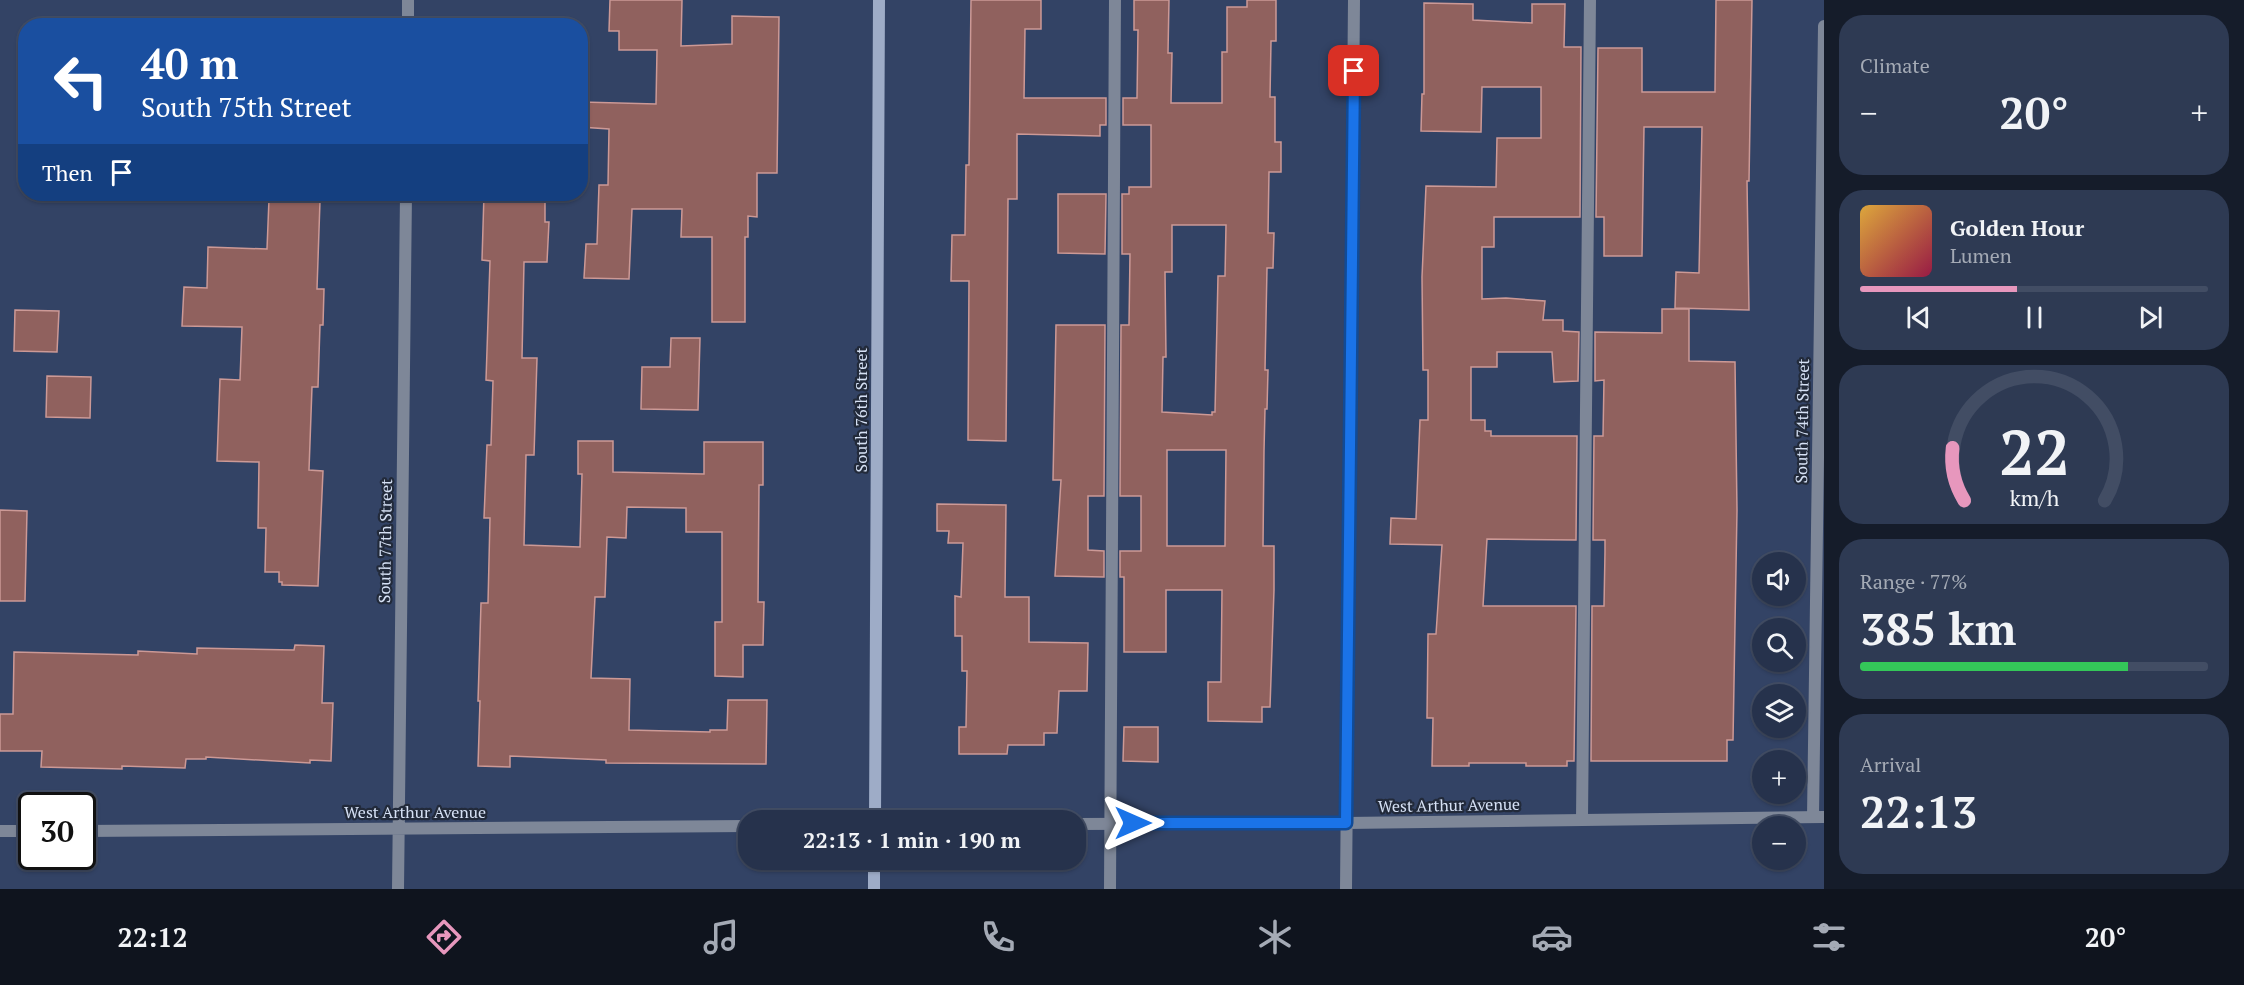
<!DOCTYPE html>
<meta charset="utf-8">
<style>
body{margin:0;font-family:"PT Serif",serif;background:#2e3a53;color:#f1f3f6;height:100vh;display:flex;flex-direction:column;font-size:22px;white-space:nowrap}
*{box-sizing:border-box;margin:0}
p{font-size:20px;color:#a4aab5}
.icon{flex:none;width:33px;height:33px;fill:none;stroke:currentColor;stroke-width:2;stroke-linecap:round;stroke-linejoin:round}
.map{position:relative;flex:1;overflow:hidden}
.sheet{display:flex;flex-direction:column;gap:15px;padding:15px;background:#151c2a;width:420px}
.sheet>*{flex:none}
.top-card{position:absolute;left:18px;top:18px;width:570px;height:183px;border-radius:24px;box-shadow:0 2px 4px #0004,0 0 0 2px #424d64;background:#1a4fa0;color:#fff;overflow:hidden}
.buttons{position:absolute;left:1752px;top:552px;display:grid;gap:12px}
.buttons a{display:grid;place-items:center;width:54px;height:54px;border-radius:50%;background:#26324c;box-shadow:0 2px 4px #0004,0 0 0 2px #424d64;font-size:30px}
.speed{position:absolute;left:18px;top:792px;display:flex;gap:12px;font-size:30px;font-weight:700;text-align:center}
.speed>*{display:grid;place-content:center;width:78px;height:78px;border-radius:50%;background:#26324c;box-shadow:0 2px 4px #0004,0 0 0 2px #424d64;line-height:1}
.speed .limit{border:3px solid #111;border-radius:9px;background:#fff;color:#111}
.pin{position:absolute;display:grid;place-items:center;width:51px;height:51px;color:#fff;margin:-26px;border-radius:12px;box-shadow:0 3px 9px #0006}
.me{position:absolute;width:66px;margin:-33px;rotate:90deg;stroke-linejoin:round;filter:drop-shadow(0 0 4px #0008)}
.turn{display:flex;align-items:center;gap:21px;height:126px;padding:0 24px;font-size:27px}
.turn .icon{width:78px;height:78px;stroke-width:2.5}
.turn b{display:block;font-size:42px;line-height:51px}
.then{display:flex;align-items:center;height:57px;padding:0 24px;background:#0003;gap:12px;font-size:22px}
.big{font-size:45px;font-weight:700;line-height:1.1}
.sheet .card{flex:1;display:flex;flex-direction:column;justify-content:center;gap:9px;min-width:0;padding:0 21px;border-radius:24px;background:#2e3a53}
.sheet .dial{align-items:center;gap:0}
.dial svg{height:156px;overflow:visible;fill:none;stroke:#424d64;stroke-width:7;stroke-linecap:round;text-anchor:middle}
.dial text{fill:#f1f3f6;stroke:none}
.song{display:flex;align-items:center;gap:18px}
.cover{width:72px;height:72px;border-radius:9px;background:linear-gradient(135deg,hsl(40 70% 55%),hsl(340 70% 35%))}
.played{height:6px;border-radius:3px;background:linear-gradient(90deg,#e797bd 45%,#424d64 45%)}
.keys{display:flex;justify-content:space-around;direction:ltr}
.heat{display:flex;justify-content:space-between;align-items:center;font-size:33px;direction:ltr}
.charge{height:9px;border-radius:4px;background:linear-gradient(90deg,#34c759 77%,#424d64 0)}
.trip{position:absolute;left:738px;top:810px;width:348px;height:60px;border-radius:24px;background:#26324c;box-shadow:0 2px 4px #0004,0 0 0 2px #424d64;font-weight:700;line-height:60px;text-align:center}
.dock{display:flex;height:96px;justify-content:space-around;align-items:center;background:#0f141e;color:#a4aab5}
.dock .icon{width:42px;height:42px}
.dock .active{color:#e797bd}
.dock b{font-size:27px;color:#f1f3f6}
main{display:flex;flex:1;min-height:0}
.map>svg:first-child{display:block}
</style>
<main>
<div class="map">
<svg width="1824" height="889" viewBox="0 0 1824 889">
<rect width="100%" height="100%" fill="#334365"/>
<path fill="#90615e" stroke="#cc9996" stroke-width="1.5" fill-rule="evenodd" d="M610 0H682L681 46 732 44V16L779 17 777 173H757V217L748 216V237H745V322H712V237H681L682 209H632L629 279 584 278 586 244H597L599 185H608L609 129 580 127 582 102 656 104 657 50H619V31H609Z
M971 0H1041V29H1025L1024 98H1106V125H1100V136L1017 134V199H1008L1006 441 968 440 969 281H951L952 235H965L966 165H969Z
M1134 0H1169L1168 53H1172L1171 103H1222V52H1227V7H1247V0H1276V41H1271L1270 97H1275V142H1281V172H1269L1268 233H1274L1273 268H1267L1265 370H1268L1267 409H1265L1264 451 1263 546H1274V590L1270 707H1262V722L1208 721V682H1221L1222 590H1166V652H1124V577H1120V551H1141V496H1120L1121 325H1129L1130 254H1122V194H1129V187H1151V125H1123V98H1137L1138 30H1134ZM1172 225H1226L1225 276H1218L1215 412H1212V415L1162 412 1163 357H1166L1165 272H1172ZM1167 450H1226L1225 546H1167Z
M1716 0H1752L1749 181H1747L1749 310 1675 308 1676 272 1699 273 1702 127H1644L1642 256H1604V217H1596L1598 48H1642V92H1715Z
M1424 3 1473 4V20L1532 23V4H1565L1564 47H1581L1580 217H1494V247H1482V299L1506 298 1545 301 1543 320H1563V331L1579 332 1578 381 1554 382 1552 352H1497V367H1471V420H1485V431H1491V436H1577L1576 540 1487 539 1483 606H1576L1574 761H1567V766H1526V763H1469V766H1432L1433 718H1427L1428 634H1436L1442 545 1390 544 1391 518 1416 519 1420 420H1428V370H1423L1422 277 1426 186 1496 187 1497 138H1541V87H1482L1481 132 1421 131 1422 94H1424Z
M484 194H545V222H549L547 262H524L522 358H537L534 455H526L524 545 580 547 582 474H578V441H613V472L704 474V442H763V485H759L758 602H764L763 645H743V677L715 676V622H722V532H686V508L627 507 626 538 607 537 605 597H595L591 678 630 679 629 730 710 732V730H727L728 700H767L766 764 606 763V760L510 756V767L478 766 480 701H478L481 603H488L490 518H484L487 445H491L493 381 486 380 490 261 482 260Z
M1058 194H1106L1105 254 1058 253Z
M269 199 320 201 317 289H324L323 325H320L318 387H312L309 470 323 471 318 586 282 585V582H279V572H265L266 528H258L259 462 217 461 220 379 240 380 242 327 182 326 184 287 207 288 208 247 267 249Z
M1662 309H1689V361L1735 362 1737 510 1733 740H1727V761H1591L1592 606H1604L1605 552V540H1593L1594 436H1603L1604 380 1595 381V332L1662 333Z
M15 310 59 311 57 352 14 351Z
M1056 325H1105L1104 496H1088V550L1104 551V577L1055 576 1061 480H1053Z
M671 338H700L698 410 641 409 642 367H670Z
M47 376 91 377 90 418 46 417Z
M937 504 1006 505 1005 597H1029V642L1088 643 1087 691H1059L1057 733H1044V745H1008L1007 754H959V727H966L967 671H962V636H955V596L961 597 963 543H948L949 531H937Z
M0 510 27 511 25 601H0Z
M295 645 324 646 322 703H333L331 761 310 760V763L206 757V759H186L185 768 122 766V769L41 767 42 751H0V714H13L14 652 138 655V651L197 654V648L294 650Z
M1124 727H1158V762L1123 761Z"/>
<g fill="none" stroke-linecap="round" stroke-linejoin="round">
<path stroke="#7e8798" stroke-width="12" d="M1582 819 1590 0
M1110 889 1115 0"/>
<path stroke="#7e8798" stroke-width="12" d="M408 26V0
M1813 817 1824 26
M1076 824 1346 823 1824 817
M0 831H32
M82 831 748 826
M398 889 406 194
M1346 889 1354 0"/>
<path stroke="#9eacc7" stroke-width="12" d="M875 820 879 0
M874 889V860"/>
</g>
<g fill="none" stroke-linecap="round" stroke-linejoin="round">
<g stroke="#114b97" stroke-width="15">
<path id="route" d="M1133 823H1346L1354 71"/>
</g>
<use href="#route" stroke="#1a73e8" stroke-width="10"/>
</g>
<g text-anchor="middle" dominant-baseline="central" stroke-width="4.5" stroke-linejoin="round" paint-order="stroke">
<g font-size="16" fill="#d6e1f5" stroke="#222a3a">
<text transform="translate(861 410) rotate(-90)">South 76th Street</text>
<text transform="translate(1802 421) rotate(-89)">South 74th Street</text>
<text transform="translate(385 541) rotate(-89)">South 77th Street</text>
<text transform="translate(1449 805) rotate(-1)">West Arthur Avenue</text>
<text x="415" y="812">West Arthur Avenue</text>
</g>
</g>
</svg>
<div class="buttons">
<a><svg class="icon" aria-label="sound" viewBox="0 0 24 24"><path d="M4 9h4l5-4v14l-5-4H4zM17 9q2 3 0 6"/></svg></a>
<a><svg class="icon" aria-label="search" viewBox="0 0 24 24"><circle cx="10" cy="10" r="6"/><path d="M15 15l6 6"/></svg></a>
<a><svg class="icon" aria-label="layers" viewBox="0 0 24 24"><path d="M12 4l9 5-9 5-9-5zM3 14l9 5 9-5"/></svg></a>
<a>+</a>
<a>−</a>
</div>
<div class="speed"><div class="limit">30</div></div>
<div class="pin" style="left:1354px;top:71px;background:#d93025"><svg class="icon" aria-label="arrive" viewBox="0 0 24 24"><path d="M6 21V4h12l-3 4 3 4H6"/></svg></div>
<svg class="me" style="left:1133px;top:823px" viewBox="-20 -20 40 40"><path d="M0-17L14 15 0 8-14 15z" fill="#1a73e8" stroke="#fff" stroke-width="4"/></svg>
<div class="trip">22:13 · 1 min · 190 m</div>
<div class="top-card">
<div class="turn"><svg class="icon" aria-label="left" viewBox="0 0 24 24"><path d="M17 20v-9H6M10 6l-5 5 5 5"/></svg><div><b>40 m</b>South 75th Street</div></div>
<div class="then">Then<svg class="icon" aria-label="arrive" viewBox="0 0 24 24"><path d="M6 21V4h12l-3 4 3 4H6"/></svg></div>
</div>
</div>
<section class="sheet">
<div class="card"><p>Climate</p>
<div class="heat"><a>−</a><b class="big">20°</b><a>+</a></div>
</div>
<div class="card">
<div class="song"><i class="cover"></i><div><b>Golden Hour</b><p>Lumen</p></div></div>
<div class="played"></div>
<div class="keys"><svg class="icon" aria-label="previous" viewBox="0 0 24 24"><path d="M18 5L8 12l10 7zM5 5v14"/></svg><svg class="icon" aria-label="pause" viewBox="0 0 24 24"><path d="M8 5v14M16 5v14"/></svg><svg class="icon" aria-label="next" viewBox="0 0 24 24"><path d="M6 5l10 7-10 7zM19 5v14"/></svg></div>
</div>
<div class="card dial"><svg viewBox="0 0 100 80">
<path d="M14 69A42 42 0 1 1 86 69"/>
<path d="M14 69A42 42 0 0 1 8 42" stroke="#e797bd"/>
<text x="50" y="56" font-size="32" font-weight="700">22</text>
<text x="50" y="72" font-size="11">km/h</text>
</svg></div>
<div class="card"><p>Range · 77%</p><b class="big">385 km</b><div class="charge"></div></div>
<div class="card"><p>Arrival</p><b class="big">22:13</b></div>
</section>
</main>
<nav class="dock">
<b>22:12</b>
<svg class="icon active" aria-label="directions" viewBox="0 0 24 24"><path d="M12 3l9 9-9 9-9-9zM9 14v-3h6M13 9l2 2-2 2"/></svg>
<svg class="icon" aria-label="music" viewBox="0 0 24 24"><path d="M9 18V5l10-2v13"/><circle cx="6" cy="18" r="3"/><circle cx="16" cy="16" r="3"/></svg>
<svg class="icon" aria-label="phone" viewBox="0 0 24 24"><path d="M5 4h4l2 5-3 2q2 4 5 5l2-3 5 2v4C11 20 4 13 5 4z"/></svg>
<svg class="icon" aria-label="climate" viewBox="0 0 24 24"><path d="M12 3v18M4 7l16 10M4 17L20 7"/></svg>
<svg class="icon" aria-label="car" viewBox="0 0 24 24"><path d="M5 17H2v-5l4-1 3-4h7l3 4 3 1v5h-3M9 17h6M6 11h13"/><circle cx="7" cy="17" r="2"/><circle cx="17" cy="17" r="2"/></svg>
<svg class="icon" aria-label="filters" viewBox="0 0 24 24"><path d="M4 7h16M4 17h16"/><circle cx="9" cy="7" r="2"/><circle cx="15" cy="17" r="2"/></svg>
<b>20°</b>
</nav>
